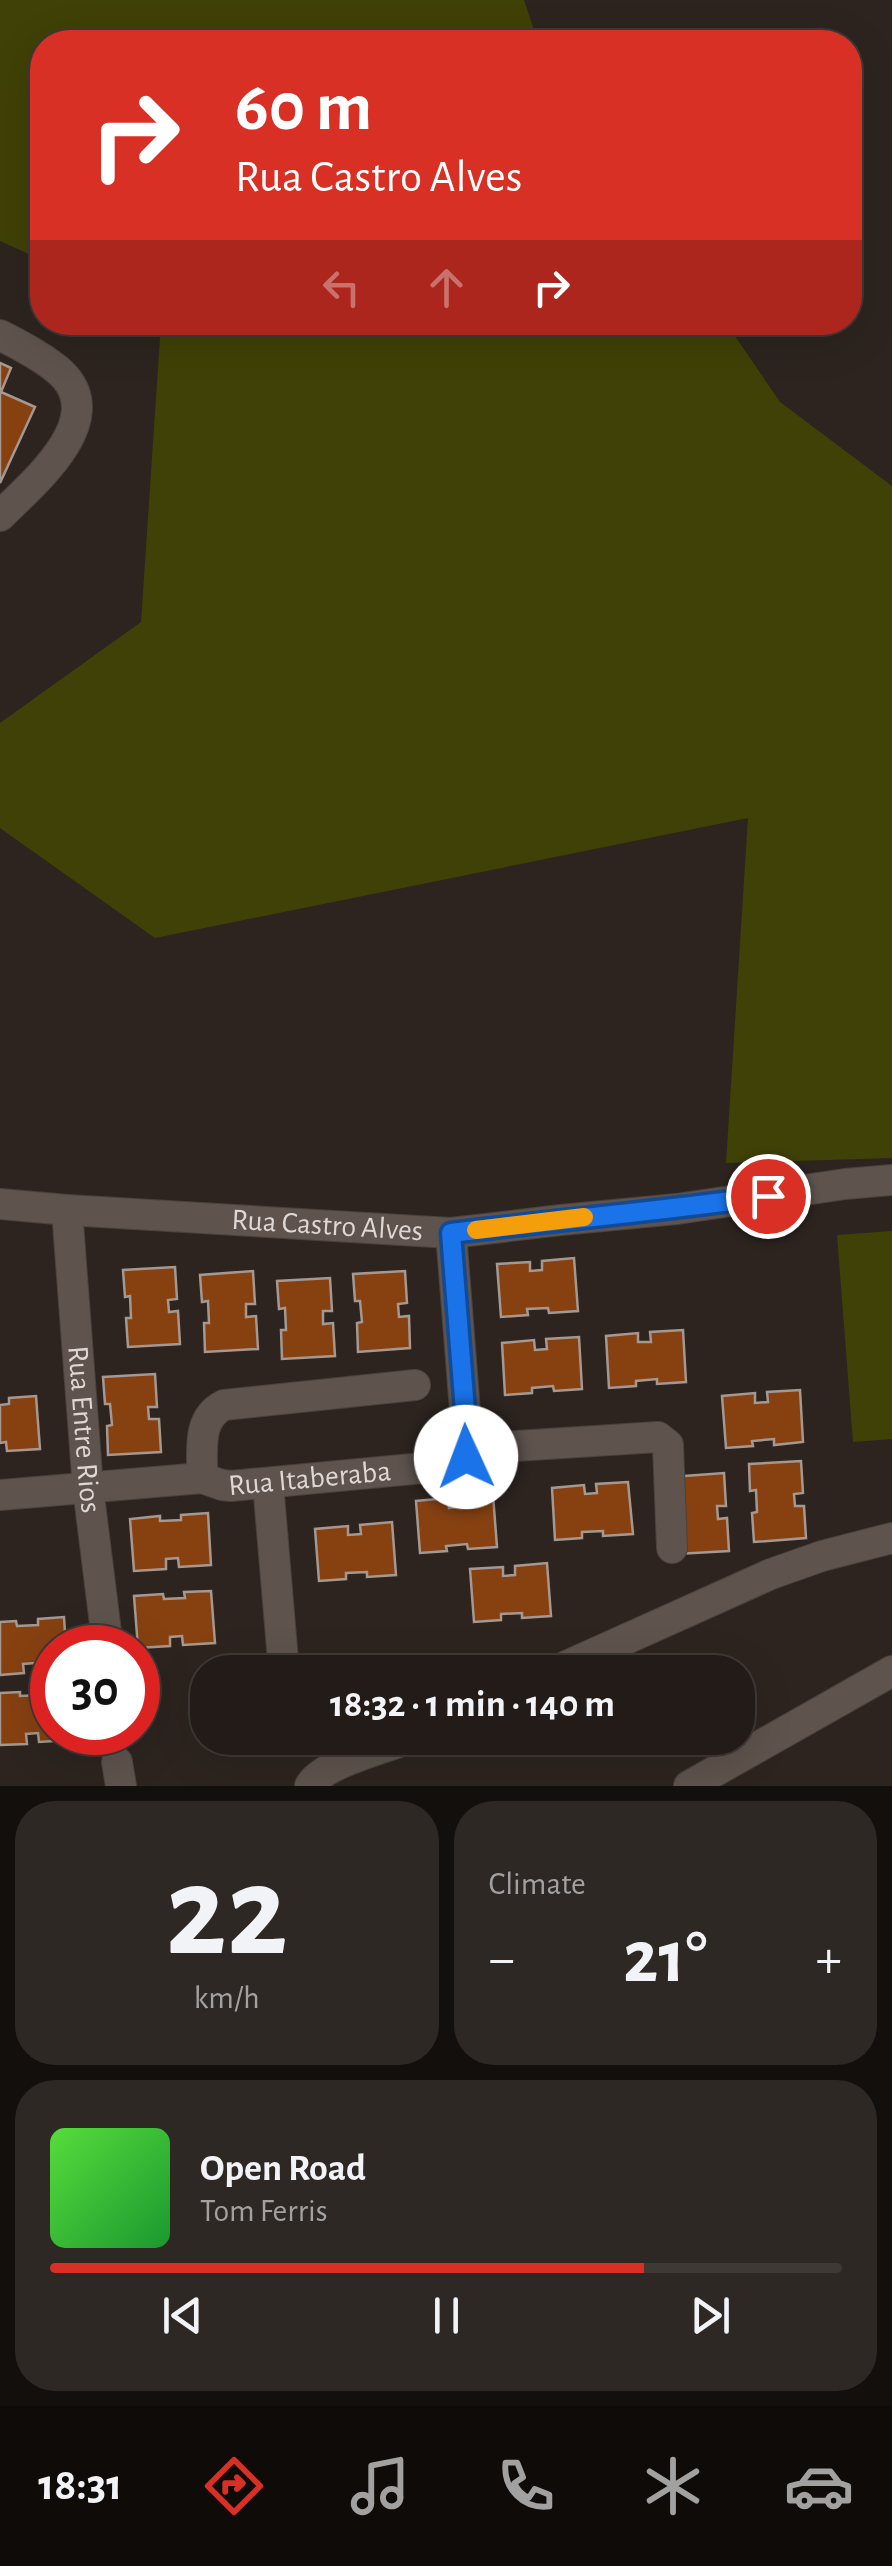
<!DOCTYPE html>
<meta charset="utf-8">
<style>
body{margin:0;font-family:"Alegreya Sans",sans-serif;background:#2e2824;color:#f1f3f6;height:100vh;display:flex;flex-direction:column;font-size:38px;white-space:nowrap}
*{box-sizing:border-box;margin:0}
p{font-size:32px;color:#a2a1a1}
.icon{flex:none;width:55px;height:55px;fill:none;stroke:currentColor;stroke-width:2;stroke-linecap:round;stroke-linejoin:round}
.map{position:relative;height:1786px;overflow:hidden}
.panel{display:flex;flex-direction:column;gap:15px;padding:15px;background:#130f0d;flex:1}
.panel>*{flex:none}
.top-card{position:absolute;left:30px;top:30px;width:832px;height:305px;border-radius:40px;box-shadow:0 10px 40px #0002,0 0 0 2px #3f3936;background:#d93025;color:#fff;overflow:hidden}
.speed{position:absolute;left:30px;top:1625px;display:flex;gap:20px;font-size:50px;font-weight:700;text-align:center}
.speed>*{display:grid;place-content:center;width:130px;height:130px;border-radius:50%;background:#221b17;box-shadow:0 10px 40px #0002,0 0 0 2px #3f3936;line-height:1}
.speed .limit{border:15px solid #d22;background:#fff;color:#111}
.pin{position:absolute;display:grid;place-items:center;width:85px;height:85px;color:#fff;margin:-42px;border:5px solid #fff;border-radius:50%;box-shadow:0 2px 10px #0007}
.me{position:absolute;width:110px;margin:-55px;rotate:358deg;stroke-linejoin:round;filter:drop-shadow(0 0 8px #0008)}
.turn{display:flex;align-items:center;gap:35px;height:210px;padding:0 40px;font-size:45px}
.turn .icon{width:130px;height:130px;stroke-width:2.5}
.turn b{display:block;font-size:70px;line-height:85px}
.lanes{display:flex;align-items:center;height:95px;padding:0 40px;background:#0003;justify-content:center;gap:50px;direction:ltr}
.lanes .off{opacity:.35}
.big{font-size:75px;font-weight:600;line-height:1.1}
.panel .widget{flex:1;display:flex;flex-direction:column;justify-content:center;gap:15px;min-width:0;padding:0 35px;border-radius:40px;background:#2e2824}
.panel .dial{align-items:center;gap:0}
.dial b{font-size:130px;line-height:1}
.song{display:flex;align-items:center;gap:30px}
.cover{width:120px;height:120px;border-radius:15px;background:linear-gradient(135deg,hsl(110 70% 55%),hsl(130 70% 35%))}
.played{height:10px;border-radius:5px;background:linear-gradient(90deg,#d93025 75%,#3f3936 75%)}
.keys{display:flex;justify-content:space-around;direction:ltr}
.heat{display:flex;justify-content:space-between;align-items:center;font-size:55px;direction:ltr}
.panel .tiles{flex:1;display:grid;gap:15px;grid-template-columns:1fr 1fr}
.widget:last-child{grid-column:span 2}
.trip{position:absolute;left:190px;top:1655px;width:565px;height:100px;border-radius:40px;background:#221b17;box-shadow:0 10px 40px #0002,0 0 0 2px #3f3936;font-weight:600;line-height:100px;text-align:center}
.tabs{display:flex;height:160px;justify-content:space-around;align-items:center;background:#0e0b09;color:#a2a1a1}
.tabs .icon{width:70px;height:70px}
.tabs .on{color:#d93025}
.tabs b{font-size:45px;color:#f1f3f6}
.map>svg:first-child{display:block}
</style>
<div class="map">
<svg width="892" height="1786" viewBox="0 0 892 1786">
<rect width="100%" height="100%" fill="#2d241f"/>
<path fill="#404106" d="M0 0H524L538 42H42V260L0 241Z
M161 323H726L780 402 892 486V1158L726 1163 748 818 155 938 0 828V723L141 622Z
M892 1231V1439L853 1442 837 1235Z"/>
<path fill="#874111" stroke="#a49891" stroke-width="2.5" d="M0 363 11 368 1 392 35 407 0 483Z
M574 1258 578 1311 549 1313 548 1308 527 1309 528 1315 501 1317 497 1264 530 1262V1271L542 1270V1261Z
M175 1267 177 1299 168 1300 169 1312 178 1311 180 1344 128 1347 126 1318H131L130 1296 125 1297 123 1270Z
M253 1271 255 1304H246V1317L256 1316 258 1349 205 1352 204 1323H209L208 1301 202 1302 200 1275Z
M405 1271 407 1303 398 1304 399 1317 409 1316 410 1348 358 1352 357 1323 362 1322 360 1301H355L353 1274Z
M330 1278 332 1311H323V1324L333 1323 335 1356 282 1359 281 1330H286L285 1308 279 1309 277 1281Z
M683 1330 686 1382 657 1384V1379L636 1381V1386L609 1388 606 1336 638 1333V1342H651L650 1332Z
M579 1337 582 1389 554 1391 553 1386 532 1388V1393L505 1395 502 1343 534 1340 535 1350 547 1349 546 1339Z
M155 1374 157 1407H148L149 1419H159L161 1452 108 1455 107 1426 112 1425 110 1404H105L103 1377Z
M800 1390 803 1442 774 1445V1439L752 1441 753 1446 726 1448 722 1396 755 1393V1403L768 1402 767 1392Z
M36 1396 40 1449 7 1451 6 1442 0 1443V1405L9 1404V1398Z
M801 1461 803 1493 794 1494 795 1506H804L806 1538 754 1542 752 1513 757 1512 756 1490 750 1491 749 1464Z
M724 1473 726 1506H717L718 1519 727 1518 729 1551 677 1554 671 1477Z
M628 1482 633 1534 603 1536V1531L582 1532V1538L555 1540 552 1488 584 1485 585 1494 597 1493 596 1484Z
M493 1495 497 1547 468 1549 467 1544 446 1546 447 1551 420 1553 416 1501 448 1498 449 1508 461 1506V1497Z
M208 1513 211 1565 179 1567 178 1558 166 1559V1569L134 1571 130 1519 160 1516V1521L181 1520V1515Z
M392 1522 396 1575 367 1577V1572L346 1573V1579L319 1581 315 1529 348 1526V1535L361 1534 360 1525Z
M547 1563 551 1616 522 1618V1613L501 1614V1620L474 1622 470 1569 503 1567V1576L515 1575V1566Z
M211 1591 215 1643 183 1645 182 1636 170 1637V1646L138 1648 134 1596 163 1594 164 1599 185 1598 184 1592Z
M64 1617 66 1648H52V1671L36 1672 35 1663 23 1664 24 1673 0 1675V1622L16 1621 17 1626 38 1625V1619Z
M52 1688V1732H71V1740L39 1742 38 1733 26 1734 27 1744 0 1745V1693L20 1692V1696L41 1695V1689Z"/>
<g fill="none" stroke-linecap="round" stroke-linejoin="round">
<g stroke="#49423d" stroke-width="32">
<g id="minor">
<path d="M0 335C18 344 52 362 65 377 106 424 31 485 0 516"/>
<path id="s1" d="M0 1204 67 1210 451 1233 561 1220 677 1209 845 1184 892 1180"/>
<path id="s2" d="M67 1210 88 1488 108 1648"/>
<path d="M468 1449 658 1437 668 1445 672 1548"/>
<path d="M202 1478C203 1451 196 1419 224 1405L415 1385"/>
<path d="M268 1484 284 1672"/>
<path id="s3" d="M0 1495 202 1478 222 1485 231 1486 455 1465 466 1457 468 1449 451 1233"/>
<path d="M553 1672 771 1574 822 1556 892 1538"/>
<path d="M117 1762 121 1786"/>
<path d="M310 1786C322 1763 386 1748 411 1738"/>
<path d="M689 1786 892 1671"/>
</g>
</g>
<use href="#minor" stroke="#5e534d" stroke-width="30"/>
</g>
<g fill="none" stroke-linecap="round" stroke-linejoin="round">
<g stroke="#114b97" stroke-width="25">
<path id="route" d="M466 1457 468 1449 451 1233C556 1220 662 1211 768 1196"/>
</g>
<use href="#route" stroke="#1a73e8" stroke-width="18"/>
<path stroke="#f59e0b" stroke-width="18" d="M476 1230 584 1217"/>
</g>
<g text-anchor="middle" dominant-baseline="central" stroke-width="10" stroke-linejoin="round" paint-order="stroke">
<g font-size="30" fill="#ded7d4" stroke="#120e0c">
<text stroke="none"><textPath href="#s1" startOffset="328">Rua Castro Alves</textPath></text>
<text stroke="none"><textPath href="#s2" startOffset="220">Rua Entre Rios</textPath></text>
<text stroke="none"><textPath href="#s3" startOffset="312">Rua Itaberaba</textPath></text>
</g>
</g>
</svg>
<div class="speed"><div class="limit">30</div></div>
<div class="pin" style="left:768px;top:1196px;background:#d93025"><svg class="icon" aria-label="arrive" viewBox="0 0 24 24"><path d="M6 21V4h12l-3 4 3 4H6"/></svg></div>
<svg class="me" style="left:466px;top:1457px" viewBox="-20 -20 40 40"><circle r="19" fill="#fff"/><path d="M0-13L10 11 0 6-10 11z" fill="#1a73e8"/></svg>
<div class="trip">18:32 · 1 min · 140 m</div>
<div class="top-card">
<div class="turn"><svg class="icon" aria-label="right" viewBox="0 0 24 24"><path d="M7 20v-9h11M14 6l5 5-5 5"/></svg><div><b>60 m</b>Rua Castro Alves</div></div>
<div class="lanes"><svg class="icon off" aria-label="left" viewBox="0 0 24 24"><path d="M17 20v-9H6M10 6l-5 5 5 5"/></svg><svg class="icon off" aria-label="ahead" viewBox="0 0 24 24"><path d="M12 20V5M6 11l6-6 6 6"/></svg><svg class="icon" aria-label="right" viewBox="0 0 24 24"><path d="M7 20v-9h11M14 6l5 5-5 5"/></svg></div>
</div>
</div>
<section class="panel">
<div class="tiles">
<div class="widget dial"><b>22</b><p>km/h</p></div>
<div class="widget"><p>Climate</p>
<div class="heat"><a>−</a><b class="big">21°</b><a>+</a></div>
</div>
<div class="widget">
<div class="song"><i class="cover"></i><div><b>Open Road</b><p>Tom Ferris</p></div></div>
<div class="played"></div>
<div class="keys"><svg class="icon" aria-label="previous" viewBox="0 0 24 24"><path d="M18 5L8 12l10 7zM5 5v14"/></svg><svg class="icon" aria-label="pause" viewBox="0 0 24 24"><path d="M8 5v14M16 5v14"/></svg><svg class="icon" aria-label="next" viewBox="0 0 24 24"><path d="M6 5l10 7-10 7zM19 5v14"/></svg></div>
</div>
</div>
</section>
<nav class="tabs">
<b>18:31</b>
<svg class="icon on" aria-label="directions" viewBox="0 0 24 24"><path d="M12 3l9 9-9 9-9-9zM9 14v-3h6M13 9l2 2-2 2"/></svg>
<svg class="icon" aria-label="music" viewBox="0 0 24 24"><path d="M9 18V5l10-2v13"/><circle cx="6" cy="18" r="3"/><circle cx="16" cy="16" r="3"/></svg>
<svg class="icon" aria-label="phone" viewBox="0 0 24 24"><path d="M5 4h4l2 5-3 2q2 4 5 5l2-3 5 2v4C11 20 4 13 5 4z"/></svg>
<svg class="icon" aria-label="climate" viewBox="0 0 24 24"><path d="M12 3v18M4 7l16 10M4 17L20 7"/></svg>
<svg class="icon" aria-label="car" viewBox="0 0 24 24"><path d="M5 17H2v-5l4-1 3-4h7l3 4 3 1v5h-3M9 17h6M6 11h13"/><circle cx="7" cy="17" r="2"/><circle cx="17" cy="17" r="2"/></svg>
</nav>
